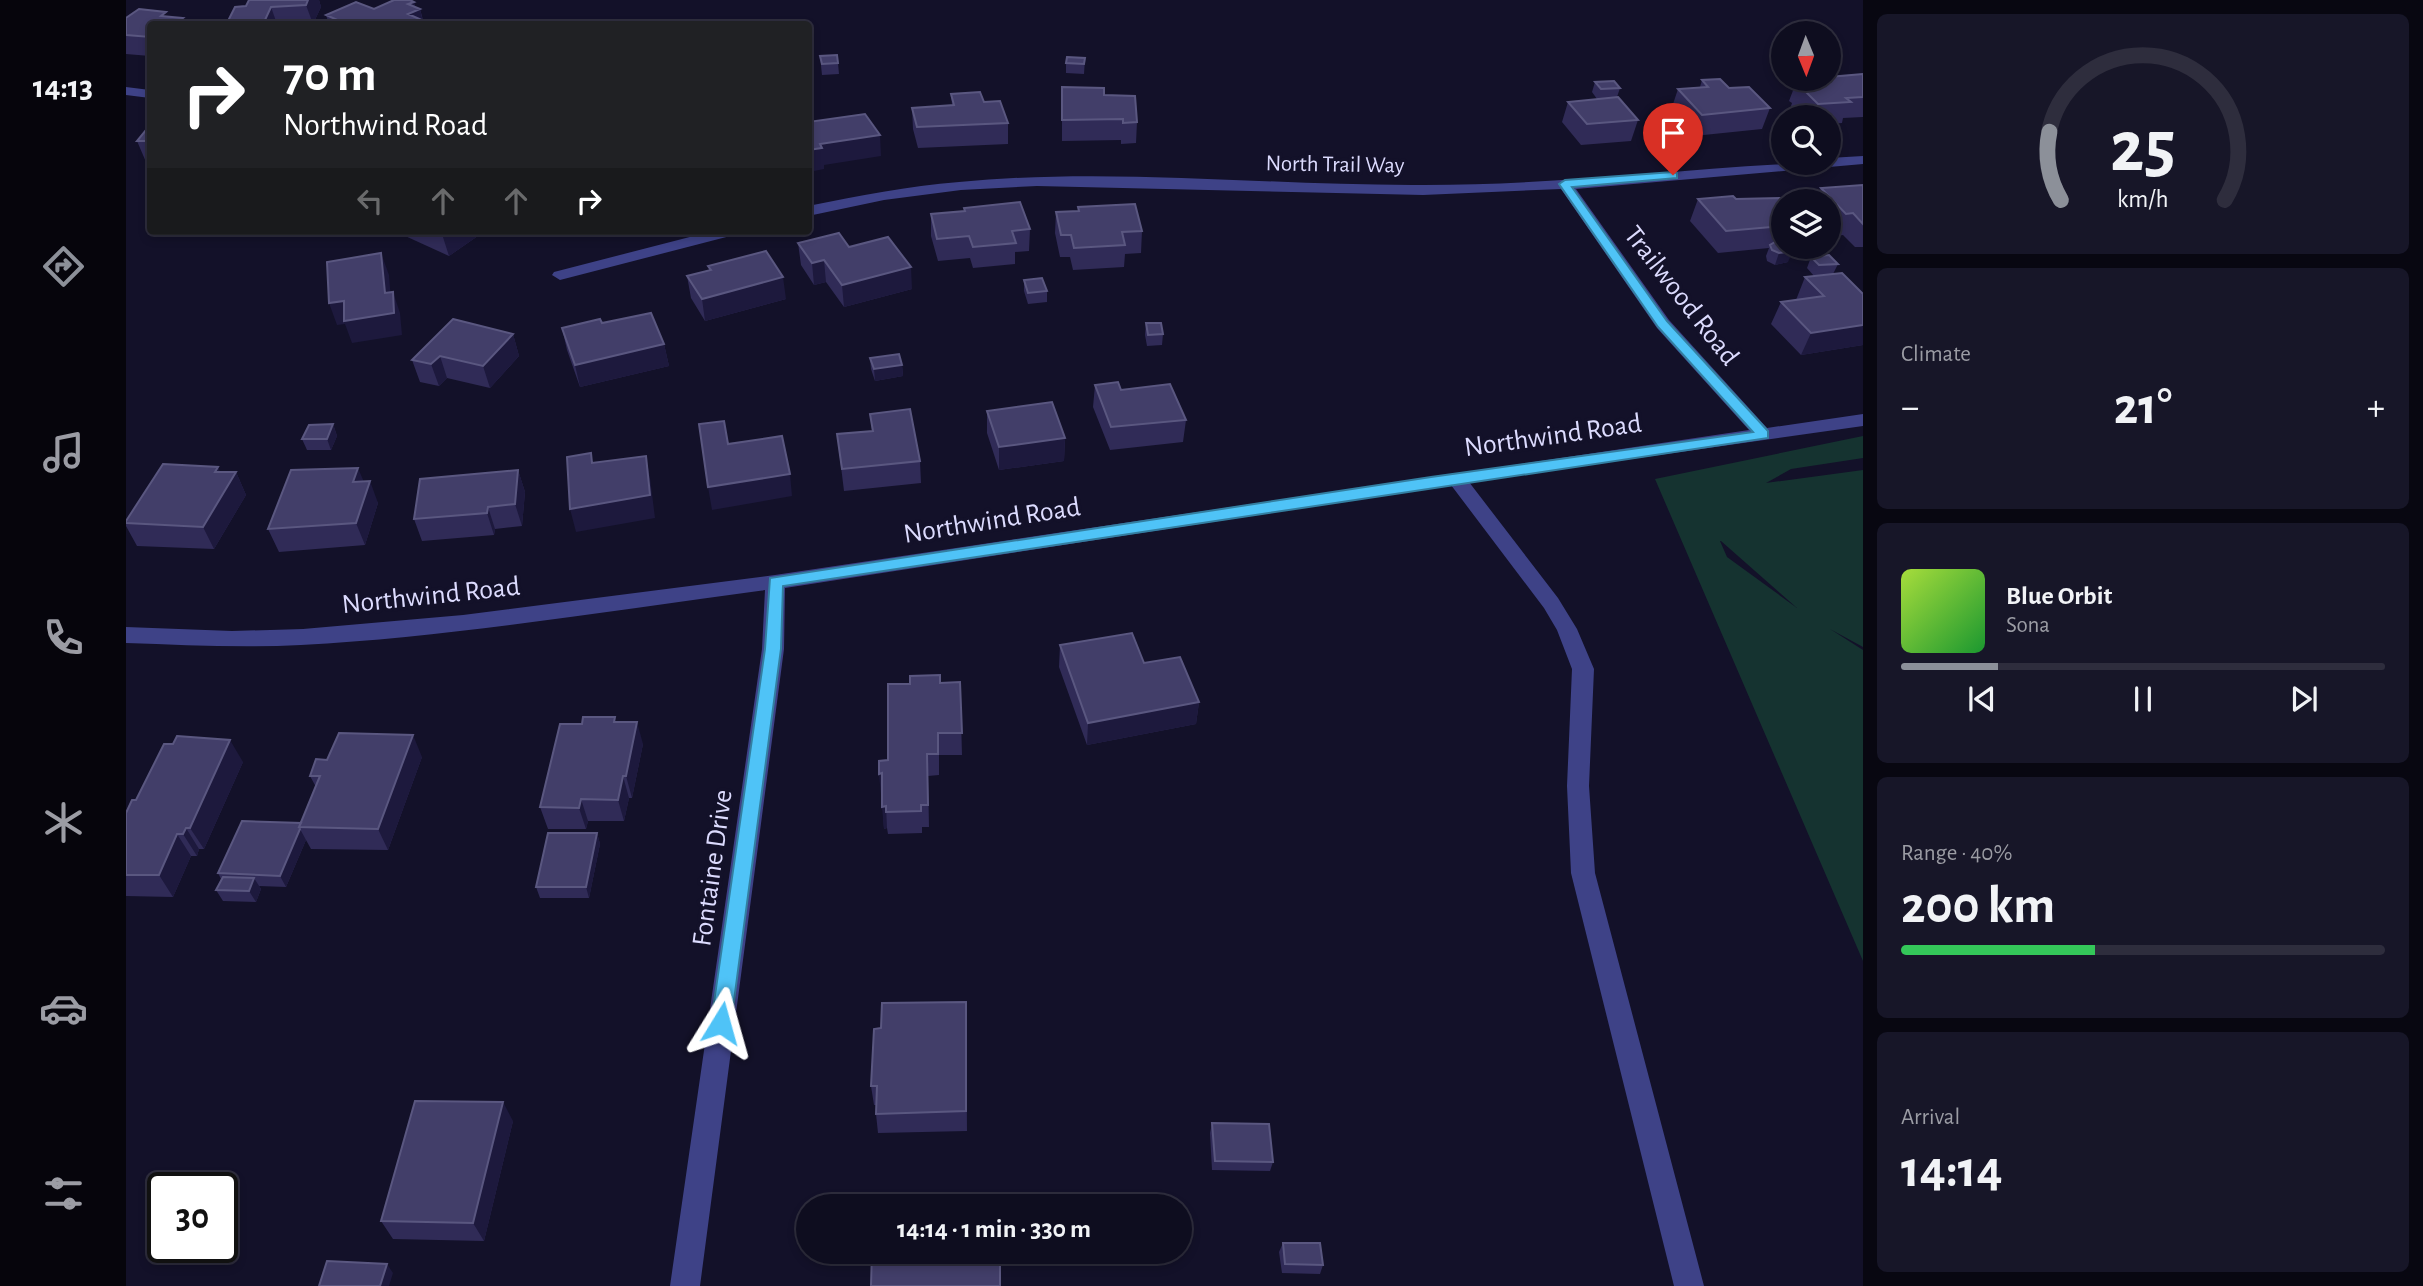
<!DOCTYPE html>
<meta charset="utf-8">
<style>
body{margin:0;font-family:"Alegreya Sans",sans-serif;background:#171628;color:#f1f3f6;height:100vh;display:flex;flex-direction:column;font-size:26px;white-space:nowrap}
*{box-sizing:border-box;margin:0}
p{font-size:23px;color:#9b9ca4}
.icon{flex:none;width:38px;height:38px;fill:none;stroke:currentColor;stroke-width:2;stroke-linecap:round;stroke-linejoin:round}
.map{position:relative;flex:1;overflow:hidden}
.details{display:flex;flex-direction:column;gap:14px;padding:14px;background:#080711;width:560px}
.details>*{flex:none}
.top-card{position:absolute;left:21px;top:21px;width:665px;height:214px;border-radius:7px;box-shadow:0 4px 10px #0003,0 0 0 2px #2e2d3d;background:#202124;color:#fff;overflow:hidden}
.needle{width:46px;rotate:179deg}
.fabs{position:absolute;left:1645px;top:21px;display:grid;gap:14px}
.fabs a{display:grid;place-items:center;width:70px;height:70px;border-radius:50%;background:#0e0d1f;box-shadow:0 4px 10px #0003,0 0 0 2px #2e2d3d;font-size:35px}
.speed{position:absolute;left:21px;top:1172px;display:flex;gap:14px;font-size:35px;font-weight:700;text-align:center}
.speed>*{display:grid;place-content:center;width:91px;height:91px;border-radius:50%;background:#0e0d1f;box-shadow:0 4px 10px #0003,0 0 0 2px #2e2d3d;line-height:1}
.speed .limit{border:4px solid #111;border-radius:10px;background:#fff;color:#111}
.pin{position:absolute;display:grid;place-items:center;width:60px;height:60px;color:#fff;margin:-72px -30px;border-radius:50% 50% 50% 0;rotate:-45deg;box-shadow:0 0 7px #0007}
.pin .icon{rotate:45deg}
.me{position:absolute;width:77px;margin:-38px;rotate:8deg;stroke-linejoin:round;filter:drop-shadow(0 0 5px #0008)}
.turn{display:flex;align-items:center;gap:24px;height:147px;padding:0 21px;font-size:32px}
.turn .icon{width:91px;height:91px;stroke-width:2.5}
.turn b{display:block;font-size:49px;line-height:60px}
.lanes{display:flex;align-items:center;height:66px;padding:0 21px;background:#0003;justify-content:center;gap:35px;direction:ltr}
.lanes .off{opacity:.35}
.big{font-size:52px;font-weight:600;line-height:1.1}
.details .card{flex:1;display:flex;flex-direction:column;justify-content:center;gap:10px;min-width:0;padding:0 24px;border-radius:10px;background:#171628}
.details .dial{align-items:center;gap:0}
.dial svg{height:182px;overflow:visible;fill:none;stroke:#2e2d3d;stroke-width:7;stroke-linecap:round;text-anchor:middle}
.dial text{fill:#f1f3f6;stroke:none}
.song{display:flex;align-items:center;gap:21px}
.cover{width:84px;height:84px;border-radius:10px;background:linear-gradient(135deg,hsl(80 70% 55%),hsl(130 70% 35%))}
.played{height:7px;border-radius:4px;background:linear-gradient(90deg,#8c9099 20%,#2e2d3d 20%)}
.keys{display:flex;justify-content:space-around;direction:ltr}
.heat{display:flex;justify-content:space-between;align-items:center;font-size:38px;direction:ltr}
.charge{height:10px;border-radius:5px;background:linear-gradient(90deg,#34c759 40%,#2e2d3d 0)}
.trip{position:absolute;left:670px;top:1194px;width:396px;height:70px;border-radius:35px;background:#0e0d1f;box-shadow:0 4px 10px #0003,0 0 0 2px #2e2d3d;font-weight:600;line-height:70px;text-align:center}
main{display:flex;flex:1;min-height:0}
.menu{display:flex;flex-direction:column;width:126px;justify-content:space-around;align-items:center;background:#06050c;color:#9b9ca4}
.menu .icon{width:49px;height:49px}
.menu .selected{color:#8c9099}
.menu b{font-size:32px;color:#f1f3f6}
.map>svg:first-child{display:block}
</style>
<main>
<nav class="menu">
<b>14:13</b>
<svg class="icon selected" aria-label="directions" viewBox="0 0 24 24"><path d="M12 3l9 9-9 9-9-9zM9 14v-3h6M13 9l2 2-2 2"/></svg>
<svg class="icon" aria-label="music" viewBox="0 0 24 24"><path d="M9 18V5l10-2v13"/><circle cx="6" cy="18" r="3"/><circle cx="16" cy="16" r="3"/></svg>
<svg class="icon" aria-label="phone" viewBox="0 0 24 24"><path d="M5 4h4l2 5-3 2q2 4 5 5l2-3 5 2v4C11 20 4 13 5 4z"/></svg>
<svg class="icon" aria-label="climate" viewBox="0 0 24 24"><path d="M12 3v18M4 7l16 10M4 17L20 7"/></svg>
<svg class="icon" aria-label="car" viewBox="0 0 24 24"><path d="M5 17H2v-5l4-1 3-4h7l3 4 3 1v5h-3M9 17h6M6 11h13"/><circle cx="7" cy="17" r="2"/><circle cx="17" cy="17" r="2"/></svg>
<svg class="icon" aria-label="filters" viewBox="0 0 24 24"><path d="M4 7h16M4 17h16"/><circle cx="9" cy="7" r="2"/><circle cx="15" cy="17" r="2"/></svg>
</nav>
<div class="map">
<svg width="1737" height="1286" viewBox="0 0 1737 1286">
<rect width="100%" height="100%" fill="#131129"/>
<path fill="#153330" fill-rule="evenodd" d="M1737 436V458L1665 469 1640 483 1737 470V647L1704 629 1737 650V961L1529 479ZM1594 541H1595L1671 608 1601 557Z"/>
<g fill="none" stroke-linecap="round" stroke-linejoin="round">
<path fill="#3e4287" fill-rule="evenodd" d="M0 87 24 90V98L0 95Z
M1737 156V164L1450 189 1543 320 1641 428 1737 414V426L1343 482 1432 598 1451 629 1468 669 1463 786 1469 873 1578 1286H1548L1445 873 1441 786 1446 669 1431 630 1418 608 1325 485 659 588 658 649 574 1286H544L636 649 639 590C485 610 330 637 175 645 117 648 58 645 0 643V627L106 631 177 629 337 615 649 575 1623 430 1531 328 1435 189 1297 195 911 186 835 190 758 200 682 216V206C733 196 782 186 833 182 988 167 1143 186 1298 185 1372 185 1445 180 1519 174 1580 170 1641 163 1703 163V158Z
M587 231H614L612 234 434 280 426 275 428 272Z"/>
</g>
<path fill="#302b57" d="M123 0H193L195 7 187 24H103L102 21 120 6Z
M288 2 289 7 294 9 297 20 299 24H203L200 15 248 9Z
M43 17 24 24V56L0 54V18Z
M694 56 712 63 713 74 696 75Z
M959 58 958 74 940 73V63Z
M1737 74V117L1717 118 1716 123 1703 124V117H1676L1665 106 1666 103 1663 101 1671 80Z
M1576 80 1603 88 1644 108 1636 129 1568 136 1545 110 1552 89 1574 87Z
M1469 82 1494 88 1491 97 1512 120 1505 141 1455 145 1436 122 1442 102 1471 99 1466 92Z
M936 87 978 95 1011 122 1010 143 995 144V140L936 141Z
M825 94 858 102 882 123V144L792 148 787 129 786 108 826 105Z
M24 125V162H20L11 141Z
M1737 185V247H1729L1717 235 1711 236 1703 228V201H1689L1695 188Z
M1572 199H1610L1657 202V247L1662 262 1649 265 1641 261 1640 256 1643 248 1592 253 1564 221Z
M952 207 1016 231 1015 253 999 254 998 267 947 270 944 257H934L929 233 930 212 952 211Z
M838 208 904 229 903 251 889 252V264L847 268 844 258 812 261 805 236V214L838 211Z
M275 231H359L323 256 277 235Z
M672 243 723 247 786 289 718 307 700 282 688 285 675 265Z
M1685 257 1712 264 1707 274 1737 294V345L1675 355 1645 324 1655 302 1670 300 1679 277 1688 276 1681 268Z
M582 266 660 299 579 321 565 298 561 276 583 270Z
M898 280 921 291V302L902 304 898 291Z
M476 323 538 344 543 366 454 387 441 350 436 328Z
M1020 323 1037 334 1036 345 1021 346 1019 335Z
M387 334 393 356 364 388 321 378 313 386 294 382 286 360Z
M744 358 776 365 777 376 749 381 745 369Z
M969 385 1060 420 1057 442 984 450 967 407Z
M861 411 939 438 938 461 873 470 861 433Z
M744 414 794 461 795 483 718 491 711 434 746 431Z
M207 424 211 436 205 450H181L176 439Z
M392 470 399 492 396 526 369 529 368 535 296 541 288 519Z
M94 472H110L120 495 88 549 11 546 0 526V521Z
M238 481 252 503 239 545 153 552 142 529Z
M934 645 1018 663 1073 702 1070 724 961 745 933 667Z
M834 682 836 755H813V775L802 776 803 827H796V833L762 834 761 828 758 829 756 795H755L762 760 815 683Z
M490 722 517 744 506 798H503L498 821H462L460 829H422L414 807Z
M296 757 262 850 185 849 180 840 160 887 133 886 135 889 130 902 97 901 90 890 95 879 92 873 175 823 190 787 184 776 201 760Z
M117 762 78 849H73L71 856H65L47 897 0 896V813L10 800Z
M471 833 474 844 463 898H414L410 887Z
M840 1002 841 1131 752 1133 750 1114V1105H748L745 1086 755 1028Z
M387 1121 358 1241 267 1239 255 1221Z
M1086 1123 1147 1162 1144 1171 1086 1170 1084 1133Z
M1157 1243 1197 1265 1194 1274 1156 1273 1153 1252Z"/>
<path fill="#1d193d" d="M182 0H193L195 7 187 24 180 5Z
M288 2 290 10 294 9 297 22 298 21 299 24H284L282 14V4Z
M145 7 151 24H140L139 20Z
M57 18 59 24H49Z
M224 20 226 24H219L218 23Z
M754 135 755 156 698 165V169L683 172 682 150 694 144Z
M321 231H359L323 256 316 234Z
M1667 251 1662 262 1649 265 1653 253Z
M255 253 263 275 266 313 267 292 274 313 276 335 226 343 219 324 211 325 203 303 259 293Z
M698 260 700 282 688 285 686 263Z
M785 267 786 289 718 307 716 285Z
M657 277 660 299 579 321 576 299Z
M1737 325V345L1675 355 1685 333Z
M387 334 393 356 364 388 357 366Z
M538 344 543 366 454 387 449 365Z
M314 356 321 378 313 386 305 364Z
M776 365 777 376 749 381 748 369Z
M207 424 211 436 205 450 201 439Z
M939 438 938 461 873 470V447Z
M520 456 524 478 529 518 450 532 444 509Z
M92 467 101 487 110 472 120 495 88 549 77 527 89 472Z
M232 468 241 489 244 481 252 503 239 545 230 523 227 482Z
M392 470 399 492 396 526 389 504Z
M664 474 666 496 586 510 582 487Z
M362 507 369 529 368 535 361 513Z
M1073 702 1070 724 961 745 962 723Z
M511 722 517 744 506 798 500 776Z
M287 735 296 757 262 850 252 829Z
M104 740 117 762 78 849 64 828Z
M756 773 758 795H755L753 774Z
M497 776 503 798 498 821 492 800Z
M455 799 462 821 460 829 453 808Z
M760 806 761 828 758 829 756 807Z
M60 828 73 849 71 856 57 834Z
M174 829 180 840 160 887 154 876Z
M471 833 474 844 463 898 460 887Z
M51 834 65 856 47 897 33 875Z
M128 878 135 889 130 902 123 891Z
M377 1102 387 1121 358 1241 347 1223Z
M261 1264 267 1273 263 1286H254Z"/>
<path fill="#423e69" stroke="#5a5780" stroke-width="2" d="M123 0H182L180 5 145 7 139 20 102 21 109 7 120 6Z
M268 0H284L288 2 282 4 294 9 282 14 298 21 291 24H235L224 20 218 23 200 15 230 2 248 9Z
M13 9 40 12 35 16 57 18 49 24H24V37L0 35V18Z
M711 55 712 63 696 64 694 56Z
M941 57 959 58 958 64 940 63Z
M1737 74V97L1720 98 1725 102 1692 104 1673 85H1676L1671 80 1703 79V77Z
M1594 79 1603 88 1623 87 1644 108 1576 115 1552 89 1582 87 1576 80Z
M1488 81 1494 88 1475 89 1469 82Z
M936 87 978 88V95L1009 96 1011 122 997 123V119L936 120Z
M854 92 858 102 874 101 882 123 791 127 786 108 828 105 825 94Z
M1492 97 1512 120 1461 124 1442 102Z
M739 114 754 135 694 144 696 148 682 150V122Z
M24 125V141H11Z
M1737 185V224L1727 213 1720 214 1695 188Z
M1607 196 1610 199 1654 198 1657 202V226L1600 231 1572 199Z
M894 202 904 229 886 231 890 243 847 247 843 236 811 239 805 214 839 211 838 208Z
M1009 204 1016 231 996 232 999 245 948 248 945 235H935L930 212 953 211 952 207Z
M309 231H321L316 234Z
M713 233 723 247 762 237 785 267 716 285 698 260 686 263 672 243Z
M1649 242 1657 243V247H1662L1667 251 1653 253 1646 250 1644 245Z
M640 251 657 277 576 299 561 276 585 270 582 266Z
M255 253 259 293 267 292 268 313 218 321V301L203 303 201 262Z
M1703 255 1712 264 1693 265 1685 257Z
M1716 273 1737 294V325L1685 333 1655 302 1698 296 1679 277Z
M916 278 921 291 902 293 898 280Z
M525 313 538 344 449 365 436 328 474 319 476 323Z
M327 319 387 334 357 366 314 356 305 364 286 360Z
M1020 323H1035L1037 334 1022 335Z
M773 354 776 365 748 369 744 358Z
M992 382 995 390 1044 384 1060 420 985 427 969 385Z
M926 402 939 438 873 447 861 411Z
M784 409 794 461 716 469 711 434 747 431 744 414Z
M598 421 602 444 656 436 664 474 582 487 573 424Z
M207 424 201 439H176L183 425Z
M465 453 466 463 520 456 524 495 444 509 441 457Z
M37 464 92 467 89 472H110L77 527 0 523V521Z
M232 468 227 482 244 481 230 523 142 529 165 470Z
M392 470 389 504 362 507 361 513 288 519 294 479Z
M1006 633 1018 663 1054 657 1073 702 962 723 934 645Z
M814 675V683L834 682 836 733H812V754H801L802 805H795V811L760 812V806L756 807V773L753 774V761L762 760V684H784V676Z
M457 717H489L488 722H511L500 776H497L492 800 455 799 453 808 414 807 434 724H456Z
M213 733 287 735 252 829 173 827 194 776H184L190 759 201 760Z
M51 736 104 740 64 828H60L57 834H51L33 875H0V813L6 800H10L38 744H47Z
M116 821 175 823 173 827 174 829 154 876 92 873Z
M422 833H471L460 887H410Z
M97 877 128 878 123 891 90 890Z
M840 1002V1111L750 1114 751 1086H745L748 1029 755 1028 756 1003Z
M289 1101 377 1102 347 1223 255 1221Z
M1086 1123 1143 1124 1147 1162 1089 1161Z
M1157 1243H1194L1197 1265 1159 1264Z
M746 1251H835V1255L874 1253V1286H745Z
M201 1261 261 1264 254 1286H193Z"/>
<path fill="#4fc3f7" stroke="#337fa1" stroke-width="2" d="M1547 172 1551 173V178L1446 187 1541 321 1642 431V438L657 586 655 649 605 1023 602 1029 595 1032 588 1029 585 1023 639 649 644 578 1305 477 1627 432 1532 327 1433 184 1439 180Z"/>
<g text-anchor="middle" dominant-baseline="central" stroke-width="7" stroke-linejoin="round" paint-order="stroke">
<g font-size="23" fill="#dcdbfe" stroke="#131129">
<text transform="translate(1209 165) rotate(1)">North Trail Way</text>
</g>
<g font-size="28" fill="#dcdbfe" stroke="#131129">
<text transform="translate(1555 296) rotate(52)">Trailwood Road</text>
<text transform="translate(1427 436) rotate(-8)">Northwind Road</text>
<text transform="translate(866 521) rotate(-9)">Northwind Road</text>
<text transform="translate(305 596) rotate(-6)">Northwind Road</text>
<text transform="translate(587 868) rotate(-82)">Fontaine Drive</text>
</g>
</g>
</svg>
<div class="fabs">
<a><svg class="needle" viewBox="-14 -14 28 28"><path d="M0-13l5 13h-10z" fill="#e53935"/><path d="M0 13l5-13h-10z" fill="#9b9ca4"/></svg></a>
<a><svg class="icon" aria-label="search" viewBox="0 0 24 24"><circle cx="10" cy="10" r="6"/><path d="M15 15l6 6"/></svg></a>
<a><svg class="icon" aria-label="layers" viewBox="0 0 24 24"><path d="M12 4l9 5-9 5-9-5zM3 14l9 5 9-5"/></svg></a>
</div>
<div class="speed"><div class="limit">30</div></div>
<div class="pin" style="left:1547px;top:175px;background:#d93025"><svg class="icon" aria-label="arrive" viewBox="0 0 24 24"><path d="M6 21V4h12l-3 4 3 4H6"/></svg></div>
<svg class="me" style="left:595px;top:1023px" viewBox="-20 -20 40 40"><path d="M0-17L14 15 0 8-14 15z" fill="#4fc3f7" stroke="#fff" stroke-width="4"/></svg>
<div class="trip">14:14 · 1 min · 330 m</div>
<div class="top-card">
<div class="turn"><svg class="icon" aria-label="right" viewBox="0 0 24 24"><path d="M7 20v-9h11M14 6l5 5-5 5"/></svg><div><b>70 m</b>Northwind Road</div></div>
<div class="lanes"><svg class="icon off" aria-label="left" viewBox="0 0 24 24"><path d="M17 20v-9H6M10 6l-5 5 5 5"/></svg><svg class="icon off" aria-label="ahead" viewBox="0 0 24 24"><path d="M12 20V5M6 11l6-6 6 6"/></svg><svg class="icon off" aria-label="ahead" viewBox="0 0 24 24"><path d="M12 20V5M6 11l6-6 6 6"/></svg><svg class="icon" aria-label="right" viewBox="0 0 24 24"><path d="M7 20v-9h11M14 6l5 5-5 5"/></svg></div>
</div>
</div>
<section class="details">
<div class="card dial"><svg viewBox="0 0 100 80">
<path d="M14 69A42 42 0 1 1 86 69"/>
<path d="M14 69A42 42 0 0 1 9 39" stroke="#8c9099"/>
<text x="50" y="56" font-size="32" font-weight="700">25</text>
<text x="50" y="72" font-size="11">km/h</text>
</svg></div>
<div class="card"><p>Climate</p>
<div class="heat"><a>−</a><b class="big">21°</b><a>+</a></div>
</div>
<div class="card">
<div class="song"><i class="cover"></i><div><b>Blue Orbit</b><p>Sona</p></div></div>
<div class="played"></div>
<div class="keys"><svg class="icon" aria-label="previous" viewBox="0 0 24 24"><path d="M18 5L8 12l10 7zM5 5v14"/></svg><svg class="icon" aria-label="pause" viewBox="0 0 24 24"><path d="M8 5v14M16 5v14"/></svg><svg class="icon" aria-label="next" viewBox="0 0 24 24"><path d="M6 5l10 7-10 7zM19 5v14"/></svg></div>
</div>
<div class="card"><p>Range · 40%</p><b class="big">200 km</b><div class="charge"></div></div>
<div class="card"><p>Arrival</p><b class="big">14:14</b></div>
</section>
</main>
